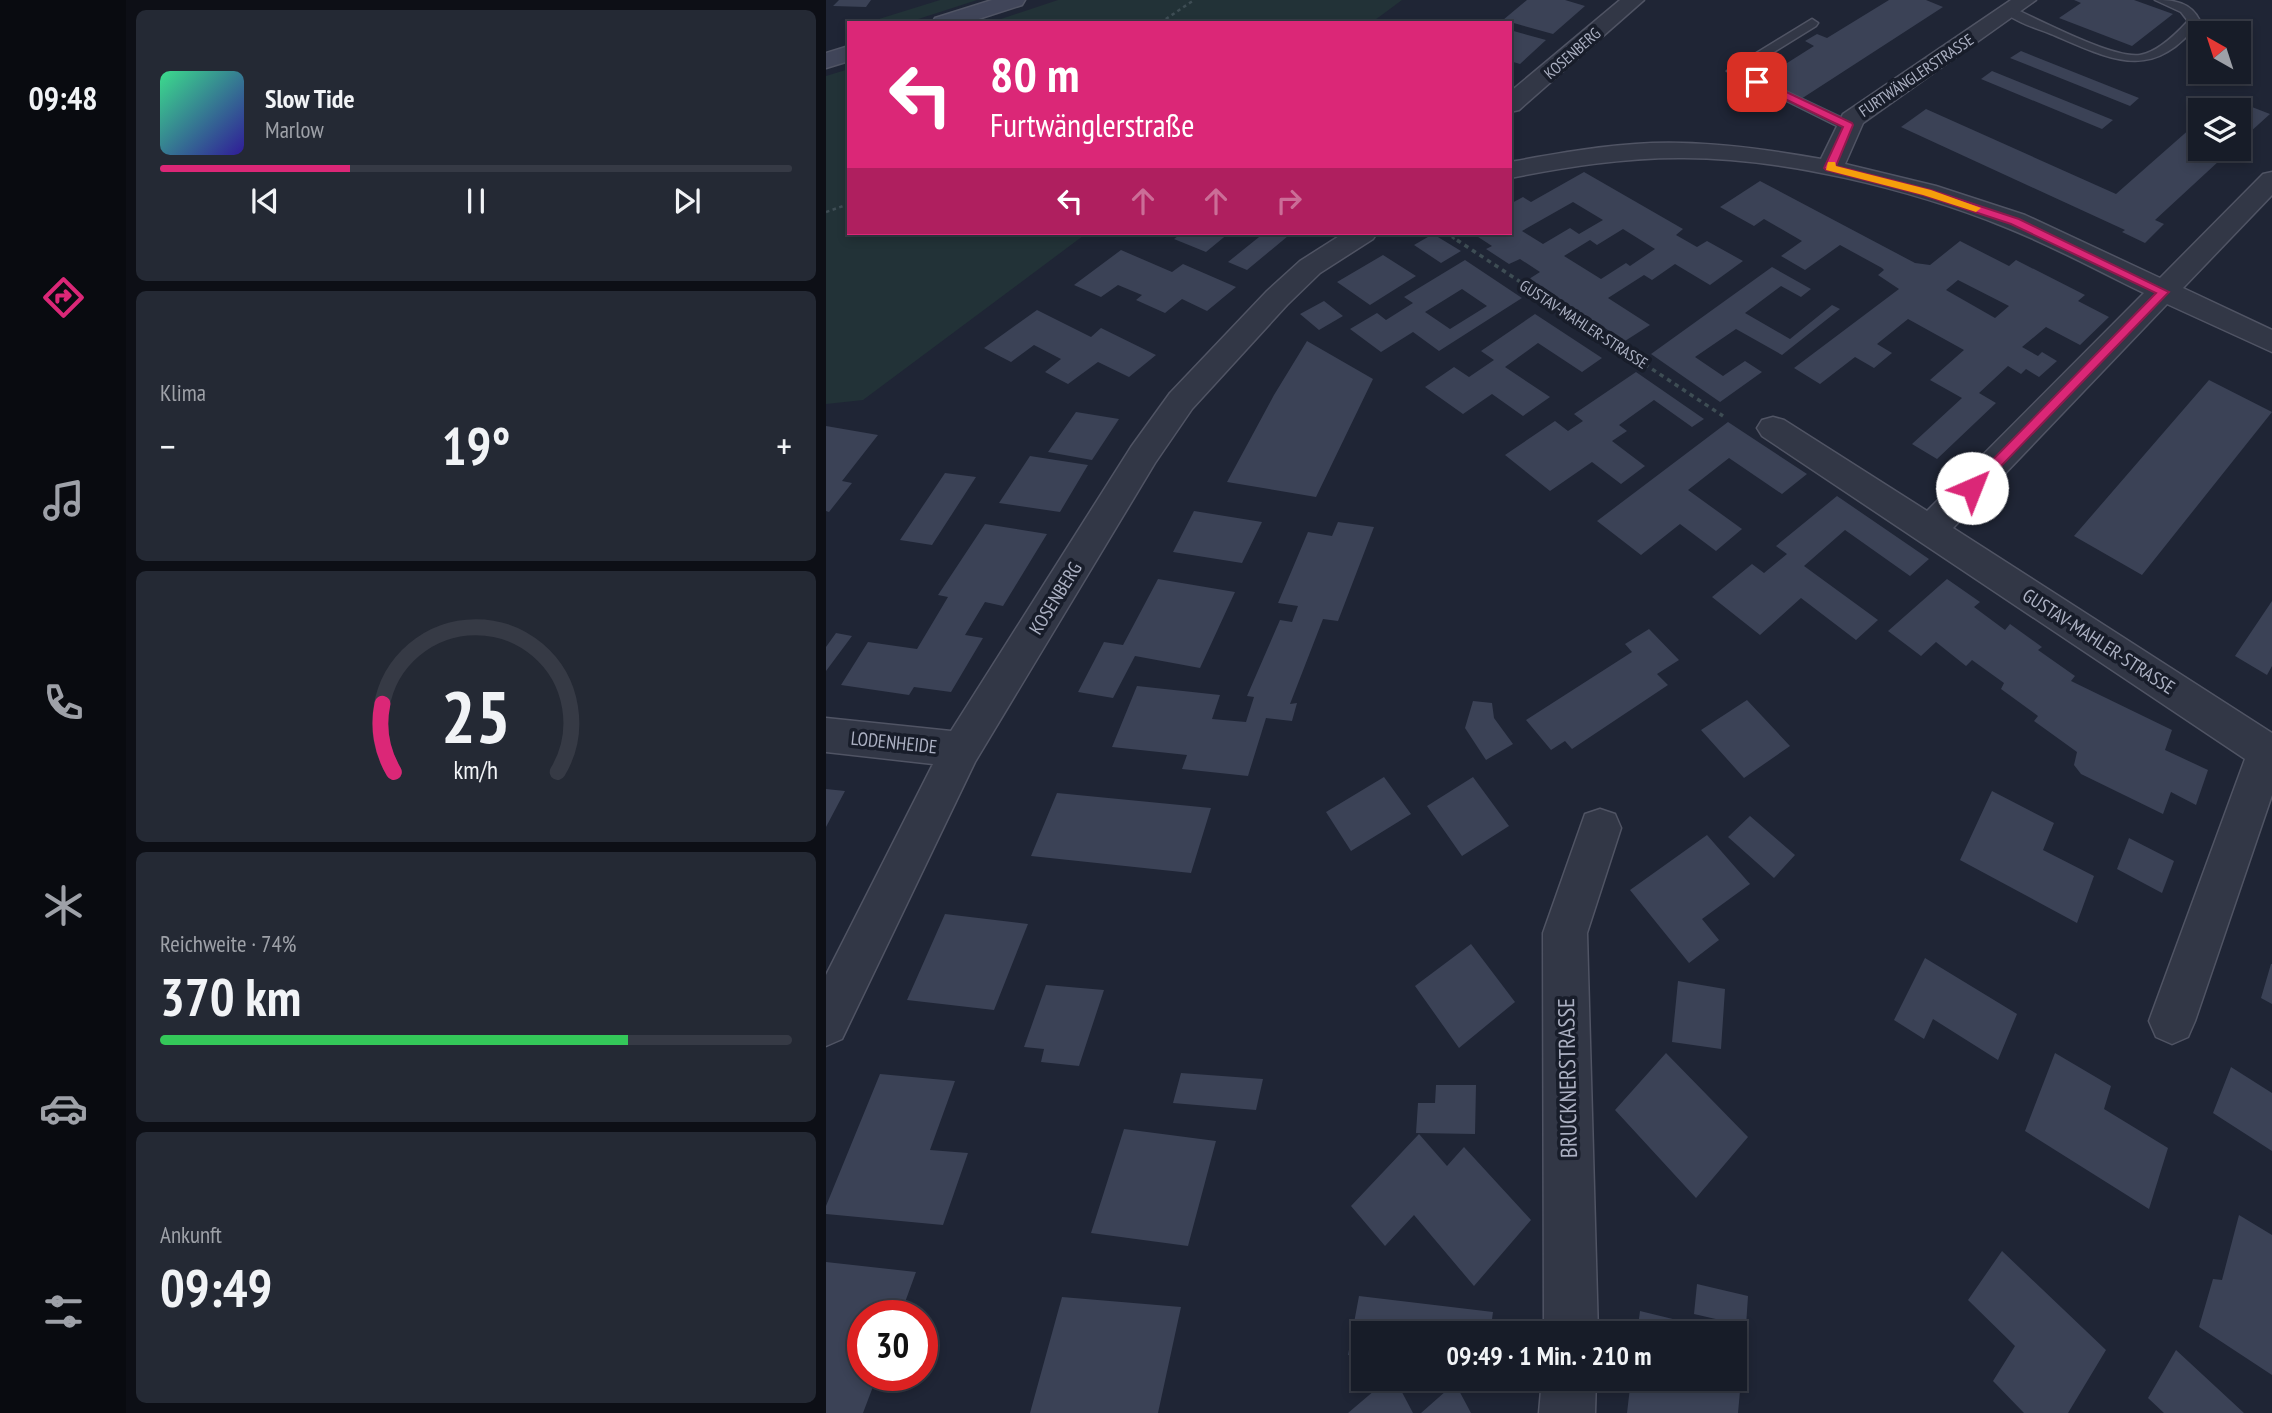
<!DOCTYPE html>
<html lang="de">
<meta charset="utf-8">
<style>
body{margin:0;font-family:"PT Sans Narrow",sans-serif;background:#242934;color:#f1f3f6;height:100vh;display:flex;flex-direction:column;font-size:26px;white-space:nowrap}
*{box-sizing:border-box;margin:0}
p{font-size:23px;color:#9ea1a8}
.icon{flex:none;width:38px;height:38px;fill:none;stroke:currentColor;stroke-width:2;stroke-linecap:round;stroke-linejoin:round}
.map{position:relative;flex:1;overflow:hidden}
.panel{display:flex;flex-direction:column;gap:10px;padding:10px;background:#0d0f16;width:700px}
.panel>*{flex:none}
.banner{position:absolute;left:21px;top:21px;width:665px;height:214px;border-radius:0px;box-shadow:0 4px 10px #0003,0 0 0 2px #363a45;background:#db2777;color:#fff;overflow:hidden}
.needle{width:46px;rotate:321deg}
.buttons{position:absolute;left:1362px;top:21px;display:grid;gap:14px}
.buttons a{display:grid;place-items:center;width:63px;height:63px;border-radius:0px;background:#171c28;box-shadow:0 4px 10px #0003,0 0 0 2px #363a45;font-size:35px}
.speed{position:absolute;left:21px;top:1300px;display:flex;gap:14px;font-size:35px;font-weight:700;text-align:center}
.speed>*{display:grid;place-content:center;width:91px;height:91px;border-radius:50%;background:#171c28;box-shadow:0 4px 10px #0003,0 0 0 2px #363a45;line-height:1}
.speed .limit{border:10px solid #d22;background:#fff;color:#111}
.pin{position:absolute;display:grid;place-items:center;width:60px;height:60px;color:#fff;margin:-30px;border-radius:14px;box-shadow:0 4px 10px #0006}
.me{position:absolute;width:77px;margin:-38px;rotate:44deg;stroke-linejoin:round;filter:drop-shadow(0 0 5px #0008)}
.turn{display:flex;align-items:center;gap:24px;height:147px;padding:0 28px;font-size:32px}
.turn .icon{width:91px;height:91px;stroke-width:2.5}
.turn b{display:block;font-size:49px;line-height:60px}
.lanes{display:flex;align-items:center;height:66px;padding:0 28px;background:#0003;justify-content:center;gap:35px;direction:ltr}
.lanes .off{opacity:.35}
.big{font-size:52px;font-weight:700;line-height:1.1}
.panel .tile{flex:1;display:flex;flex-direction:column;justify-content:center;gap:10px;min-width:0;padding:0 24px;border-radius:10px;background:#242934}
.panel .dial{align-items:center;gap:0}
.dial svg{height:182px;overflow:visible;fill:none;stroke:#363a45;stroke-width:7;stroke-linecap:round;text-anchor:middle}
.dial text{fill:#f1f3f6;stroke:none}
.song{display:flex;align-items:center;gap:21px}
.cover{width:84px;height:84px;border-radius:10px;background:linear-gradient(135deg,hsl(150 70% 55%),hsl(250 70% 35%))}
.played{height:7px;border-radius:4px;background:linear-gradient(90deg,#db2777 30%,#363a45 30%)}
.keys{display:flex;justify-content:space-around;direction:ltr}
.heat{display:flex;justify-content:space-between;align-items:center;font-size:38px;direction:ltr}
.charge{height:10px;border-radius:5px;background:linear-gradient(90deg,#34c759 74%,#363a45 0)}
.trip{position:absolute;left:525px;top:1321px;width:396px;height:70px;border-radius:0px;background:#171c28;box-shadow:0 4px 10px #0003,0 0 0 2px #363a45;font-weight:700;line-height:70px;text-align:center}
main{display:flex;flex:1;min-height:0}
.tab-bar{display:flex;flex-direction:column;width:126px;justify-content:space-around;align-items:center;background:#090b10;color:#9ea1a8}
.tab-bar .icon{width:49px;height:49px}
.tab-bar .on{color:#db2777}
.tab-bar b{font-size:32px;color:#f1f3f6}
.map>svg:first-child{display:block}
</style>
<main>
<nav class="tab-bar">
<b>09:48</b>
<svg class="icon on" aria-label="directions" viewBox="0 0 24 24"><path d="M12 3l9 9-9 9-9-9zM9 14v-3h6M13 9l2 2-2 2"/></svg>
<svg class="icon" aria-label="music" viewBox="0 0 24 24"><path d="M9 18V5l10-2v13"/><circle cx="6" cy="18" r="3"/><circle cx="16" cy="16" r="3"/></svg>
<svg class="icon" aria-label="phone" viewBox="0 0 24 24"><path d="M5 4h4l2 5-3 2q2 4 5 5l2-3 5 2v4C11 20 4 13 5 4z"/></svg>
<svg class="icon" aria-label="climate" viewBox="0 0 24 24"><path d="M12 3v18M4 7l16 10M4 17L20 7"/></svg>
<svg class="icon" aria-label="car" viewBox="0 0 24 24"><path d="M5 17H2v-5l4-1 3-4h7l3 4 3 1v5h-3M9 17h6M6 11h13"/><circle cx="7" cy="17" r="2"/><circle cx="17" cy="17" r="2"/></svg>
<svg class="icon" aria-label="filters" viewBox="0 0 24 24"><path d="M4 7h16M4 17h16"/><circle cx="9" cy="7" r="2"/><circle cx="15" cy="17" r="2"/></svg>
</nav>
<section class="panel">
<div class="tile">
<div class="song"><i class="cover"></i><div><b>Slow Tide</b><p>Marlow</p></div></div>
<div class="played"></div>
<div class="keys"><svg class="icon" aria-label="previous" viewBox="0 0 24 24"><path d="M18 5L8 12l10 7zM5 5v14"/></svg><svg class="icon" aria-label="pause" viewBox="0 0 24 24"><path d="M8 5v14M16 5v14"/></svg><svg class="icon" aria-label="next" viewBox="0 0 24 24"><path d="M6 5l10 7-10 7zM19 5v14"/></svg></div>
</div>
<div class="tile"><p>Klima</p>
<div class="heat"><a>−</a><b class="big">19°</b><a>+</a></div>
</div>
<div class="tile dial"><svg viewBox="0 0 100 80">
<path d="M14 69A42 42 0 1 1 86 69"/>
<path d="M14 69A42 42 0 0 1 9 39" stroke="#db2777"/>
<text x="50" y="56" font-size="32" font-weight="700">25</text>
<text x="50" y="72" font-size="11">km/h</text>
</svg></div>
<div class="tile"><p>Reichweite · 74%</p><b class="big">370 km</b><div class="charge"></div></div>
<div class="tile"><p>Ankunft</p><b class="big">09:49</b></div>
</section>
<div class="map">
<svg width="1446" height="1413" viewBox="0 0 1446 1413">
<rect width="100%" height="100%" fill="#1f2535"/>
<path fill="#223237" d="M114 0H151L80 23H40Z
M232 0H576L545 23H163Z
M23 69V233H261L37 400 0 404V76Z"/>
<path fill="#3b4256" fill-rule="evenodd" d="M13 0H45L40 7 7 6Z
M701 0H739L759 6 727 34 677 20Z
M1063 0H1100L1117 7 975 99 934 80 988 46 979 41 991 34 1001 38Z
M1248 0H1308L1347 14 1306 46 1233 18 1255 3Z
M684 30 720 40 694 64 684 61Z
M1195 51 1313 98 1304 106 1184 58Z
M1166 71 1287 120 1276 129 1155 79Z
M1400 97 1444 114 1412 143V110H1385Z
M1100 109 1290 194 1374 120V149H1406L1329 220 1338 224 1319 243 1296 232 1299 230 1075 127Z
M758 172 857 229 850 235 871 247 881 241 917 261 884 285 849 264 826 280 818 275 782 298 824 325 799 341 703 279 714 272 694 259 683 264 660 249 666 246 646 233H684V204L697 197 705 202ZM747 202 777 220 753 234 744 228 717 244 696 231ZM797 229 829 249 804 266 800 263 775 279 738 256 764 240 771 245Z
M934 181 1089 263 1104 265 1134 241 1183 266 1190 260 1259 295 1252 301 1283 317 1254 345 1220 327 1196 347 1212 356 1216 352 1231 361 1213 377 1200 369 1195 374 1182 366 1153 393 1170 403 1111 459 1086 444 1136 398 1104 380 1138 350 1082 319 1051 344 1066 353 1048 368 1029 357 994 384 968 368 1073 289 1052 275 1058 270 1056 268 1014 245 979 270 955 256 976 241 938 219 928 226 894 207ZM1132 280 1183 306 1169 318 1120 290Z
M356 233H403L380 252 348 239Z
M438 233H452L462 236 421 270 402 262Z
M607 234 635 251 615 263 588 245Z
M295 250 346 272 357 264 410 287 381 311 356 299 339 313 310 300 316 295 292 285 275 297 248 285Z
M557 255 590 276 544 305 511 282Z
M639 260 696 298 613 351 587 332 555 352 524 329 551 313 560 320 587 303 578 297ZM636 289 661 306 624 329 599 312Z
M946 267 985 289 975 297 955 286 919 313 964 339 1006 305 1014 309 956 355 910 329 869 357 897 376 919 361 936 372 894 402 825 354Z
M498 301 517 316 493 330 474 314Z
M211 310 265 337 275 328 330 355 303 377 272 362 242 384 219 372 235 359 208 345 185 362 158 348Z
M709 314 776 358 756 372 712 343 679 367 724 397 697 416 666 394 637 414 599 387 628 367 643 377 668 360 655 351Z
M481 341 547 379 490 497 401 482 448 395Z
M810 372 878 419 866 427 828 400 793 425 801 431 786 441 819 466 795 484 766 462 724 491 679 455 729 421 742 431 757 421 748 414Z
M1383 380 1446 412 1316 575 1248 536Z
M250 412 293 419 266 460 222 452Z
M902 422 981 474 956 494 903 458 862 490 916 529 890 551 854 524 815 555 771 521Z
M0 426 52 435 16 481 26 483 3 512 0 511Z
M204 456 262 465 234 512 173 503Z
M119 473 150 477 106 545 74 540Z
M1011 496 1103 559 1084 576 1019 530 978 566 1052 620 1030 640 975 598 934 635 886 597 926 564 938 573 961 554 950 546Z
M368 511 436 522 416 563 347 552Z
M512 522 548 527 512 621 497 619 464 704 471 703 466 721 440 718 422 776 356 769 361 755 286 747 311 686 394 695 386 719 420 722 428 697 421 696 454 620 466 622 472 606 452 603 482 532 506 536Z
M159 524 221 534 177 606 159 602 139 635 157 638 125 692 88 687 83 695 15 685 42 642 91 649 122 597 112 595Z
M332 579 409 592 374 668 309 656 287 698 252 692 278 642 297 645Z
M1121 579 1154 602 1148 607 1179 630 1184 624 1216 647 1212 650 1249 676 1245 681 1346 730 1339 750 1382 770 1370 805 1345 792 1337 814 1255 774 1248 765 1251 752 1208 721 1212 716 1175 689 1178 683 1146 660 1140 666 1110 642 1095 656 1062 631Z
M1446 601V666L1441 675 1409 656Z
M823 629 853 660 831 674 842 685 746 749 739 741 725 750 700 720 806 652 799 644Z
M10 633 26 636 0 671V647Z
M921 700 964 746 918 778 875 730Z
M647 701 666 703 668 718 687 744 660 760 639 728Z
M558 777 585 814 525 851 500 812Z
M647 777 683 826 636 856 601 806Z
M0 789 19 791 0 827Z
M1166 791 1228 823 1217 850 1268 876 1251 923 1134 860Z
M231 793 385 808 365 873 205 856Z
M924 816 969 855 948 878 902 837Z
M881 835 924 884 876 919 893 940 863 963 804 890Z
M1303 838 1348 861 1336 893 1291 869Z
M119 914 202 924 168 1010 81 1000Z
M645 944 689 1002 633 1048 589 986Z
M1099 958 1191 1014 1172 1060 1107 1019 1098 1039 1068 1020Z
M1445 964H1446V1004L1435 998Z
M852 981 899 989 895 1049 846 1042Z
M220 985 278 990 253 1066 215 1062 218 1049 198 1047Z
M840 1053 922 1137 870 1198 789 1110Z
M1229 1053 1285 1086 1278 1109 1342 1148 1323 1209 1199 1131Z
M1405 1067 1446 1093V1151L1387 1113Z
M355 1073 437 1079 430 1110 347 1103Z
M54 1074 129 1081 104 1150 142 1153 117 1225 0 1214V1206Z
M610 1085H650L649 1134 590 1133 592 1103H609Z
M298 1129 390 1141 362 1246 265 1233Z
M593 1134 621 1166 638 1147 705 1220 648 1286 588 1215 559 1246 525 1206Z
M1413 1215 1446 1235V1375L1373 1327 1387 1279 1396 1280Z
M1176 1251 1280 1350 1242 1413H1198L1167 1381 1189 1346 1142 1300Z
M0 1262 90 1272 74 1316H37V1376H51L37 1413H0Z
M871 1284 922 1296 920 1326 868 1314Z
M533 1296 667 1312 664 1334H537V1357L522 1355Z
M236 1297 355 1307 332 1413H204Z
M814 1311 904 1333V1334H811Z
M908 1334 919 1336 912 1413H801L805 1379H908Z
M1350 1350 1418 1413H1338L1322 1398Z
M562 1379H569L587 1413H522Z
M629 1383 645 1413H595Z"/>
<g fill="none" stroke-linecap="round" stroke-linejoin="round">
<g stroke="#505464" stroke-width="3">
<path id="service" d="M1329 0C1348 0 1365 2 1374 21 1328 81 1290 62 1230 36 1214 29 1190 23 1177 11L1187 8C1214 20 1287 59 1314 55 1332 52 1350 34 1362 21L1355 12Z
M986 19 992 23 990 26 917 71 1027 123V129H1017L901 71Z"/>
</g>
<g stroke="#505464" stroke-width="3">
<path id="minor" d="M794 0H818L693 110 684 112V92Z
M1185 0H1210L1037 123 1019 164 1110 186 1199 215 1334 278 1437 174 1446 172V195L1357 288 1446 330V352L1341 304 1127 528 1446 733V795L1369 1021 1362 1037 1346 1044 1330 1037 1323 1021 1419 759 936 436 931 428 936 420 947 417 958 420 1101 511 1318 293C1272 271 1227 246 1179 227 1085 189 955 157 853 158 796 158 740 167 684 178V162C740 152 799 141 856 143 903 144 949 151 995 159L1017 114Z
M518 233H551L547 239 494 273 461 305 366 409 329 463 149 762 16 1039 0 1046V975L107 764 0 752V718L125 731 305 447 344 393 441 291 474 261Z
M774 809 789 814 795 828 761 933 772 1334H718L717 933 759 814Z
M716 1379H770L769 1413H713Z"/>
</g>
<g stroke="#505464" stroke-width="3">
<path id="secondary" d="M166 0H199L196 5 140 23H106L109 18Z
M23 46V61L0 68V53Z"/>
</g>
<path stroke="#3e4d54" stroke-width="2.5" stroke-dasharray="3.5 3.5" stroke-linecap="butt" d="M334 23 368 0
M0 212 23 204
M620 233 633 242"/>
<path stroke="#3e4d54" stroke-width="3.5" stroke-dasharray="4.5 4.5" stroke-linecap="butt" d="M631 240 897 416"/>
<use href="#service" fill="#323746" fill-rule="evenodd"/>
<use href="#minor" fill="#323746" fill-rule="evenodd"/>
<use href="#secondary" fill="#404559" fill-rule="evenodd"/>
</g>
<path fill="#db2777" stroke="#8e194d" stroke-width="2" d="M928 80H935L1026 123 1027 125 1010 166 1105 190 1193 219 1343 292 1150 492H1141L1139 488 1330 293 1185 224 1097 195 1000 170 998 168 1017 127 928 84Z"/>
<path fill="#f59e0b" d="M1002 162H1009L1010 166 1105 190 1155 208 1150 212 1097 195 1000 170Z"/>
<g text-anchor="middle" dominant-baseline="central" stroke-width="7" stroke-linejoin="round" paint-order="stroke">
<g font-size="16" fill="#acb1c3" stroke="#181d2a">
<text transform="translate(746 53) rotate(-41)">KOSENBERG</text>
<text transform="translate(1090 75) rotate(-34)">FURTWÄNGLERSTRASSE</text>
<text transform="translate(758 324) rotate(33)">GUSTAV-MAHLER-STRASSE</text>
</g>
<g font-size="19" fill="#acb1c3" stroke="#181d2a">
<text transform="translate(229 598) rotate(-58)">KOSENBERG</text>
<text transform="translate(1273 641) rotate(33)">GUSTAV-MAHLER-STRASSE</text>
<text transform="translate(68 742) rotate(6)">LODENHEIDE</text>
</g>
<g font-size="23" fill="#acb1c3" stroke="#181d2a">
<text transform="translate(741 1078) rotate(-91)">BRUCKNERSTRASSE</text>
</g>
</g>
</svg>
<div class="buttons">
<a><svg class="needle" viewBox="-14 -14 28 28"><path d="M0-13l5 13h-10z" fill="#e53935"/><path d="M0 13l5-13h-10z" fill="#9ea1a8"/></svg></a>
<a><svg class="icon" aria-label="layers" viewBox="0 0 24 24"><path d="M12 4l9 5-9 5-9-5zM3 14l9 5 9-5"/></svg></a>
</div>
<div class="speed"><div class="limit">30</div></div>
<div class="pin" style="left:931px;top:82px;background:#d93025"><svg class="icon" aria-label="arrive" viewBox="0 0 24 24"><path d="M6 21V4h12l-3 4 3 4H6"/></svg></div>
<svg class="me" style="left:1146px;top:488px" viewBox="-20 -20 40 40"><circle r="19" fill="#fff"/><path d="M0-13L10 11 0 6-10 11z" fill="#db2777"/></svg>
<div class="trip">09:49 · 1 Min. · 210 m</div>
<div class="banner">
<div class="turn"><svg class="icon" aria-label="left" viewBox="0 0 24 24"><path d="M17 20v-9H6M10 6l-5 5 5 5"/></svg><div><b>80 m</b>Furtwänglerstraße</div></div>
<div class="lanes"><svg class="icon" aria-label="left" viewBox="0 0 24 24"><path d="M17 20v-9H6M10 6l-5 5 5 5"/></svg><svg class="icon off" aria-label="ahead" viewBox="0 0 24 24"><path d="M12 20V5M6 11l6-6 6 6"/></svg><svg class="icon off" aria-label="ahead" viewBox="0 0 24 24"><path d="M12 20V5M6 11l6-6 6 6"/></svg><svg class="icon off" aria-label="right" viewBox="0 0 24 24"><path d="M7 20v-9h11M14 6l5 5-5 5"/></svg></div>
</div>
</div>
</main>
